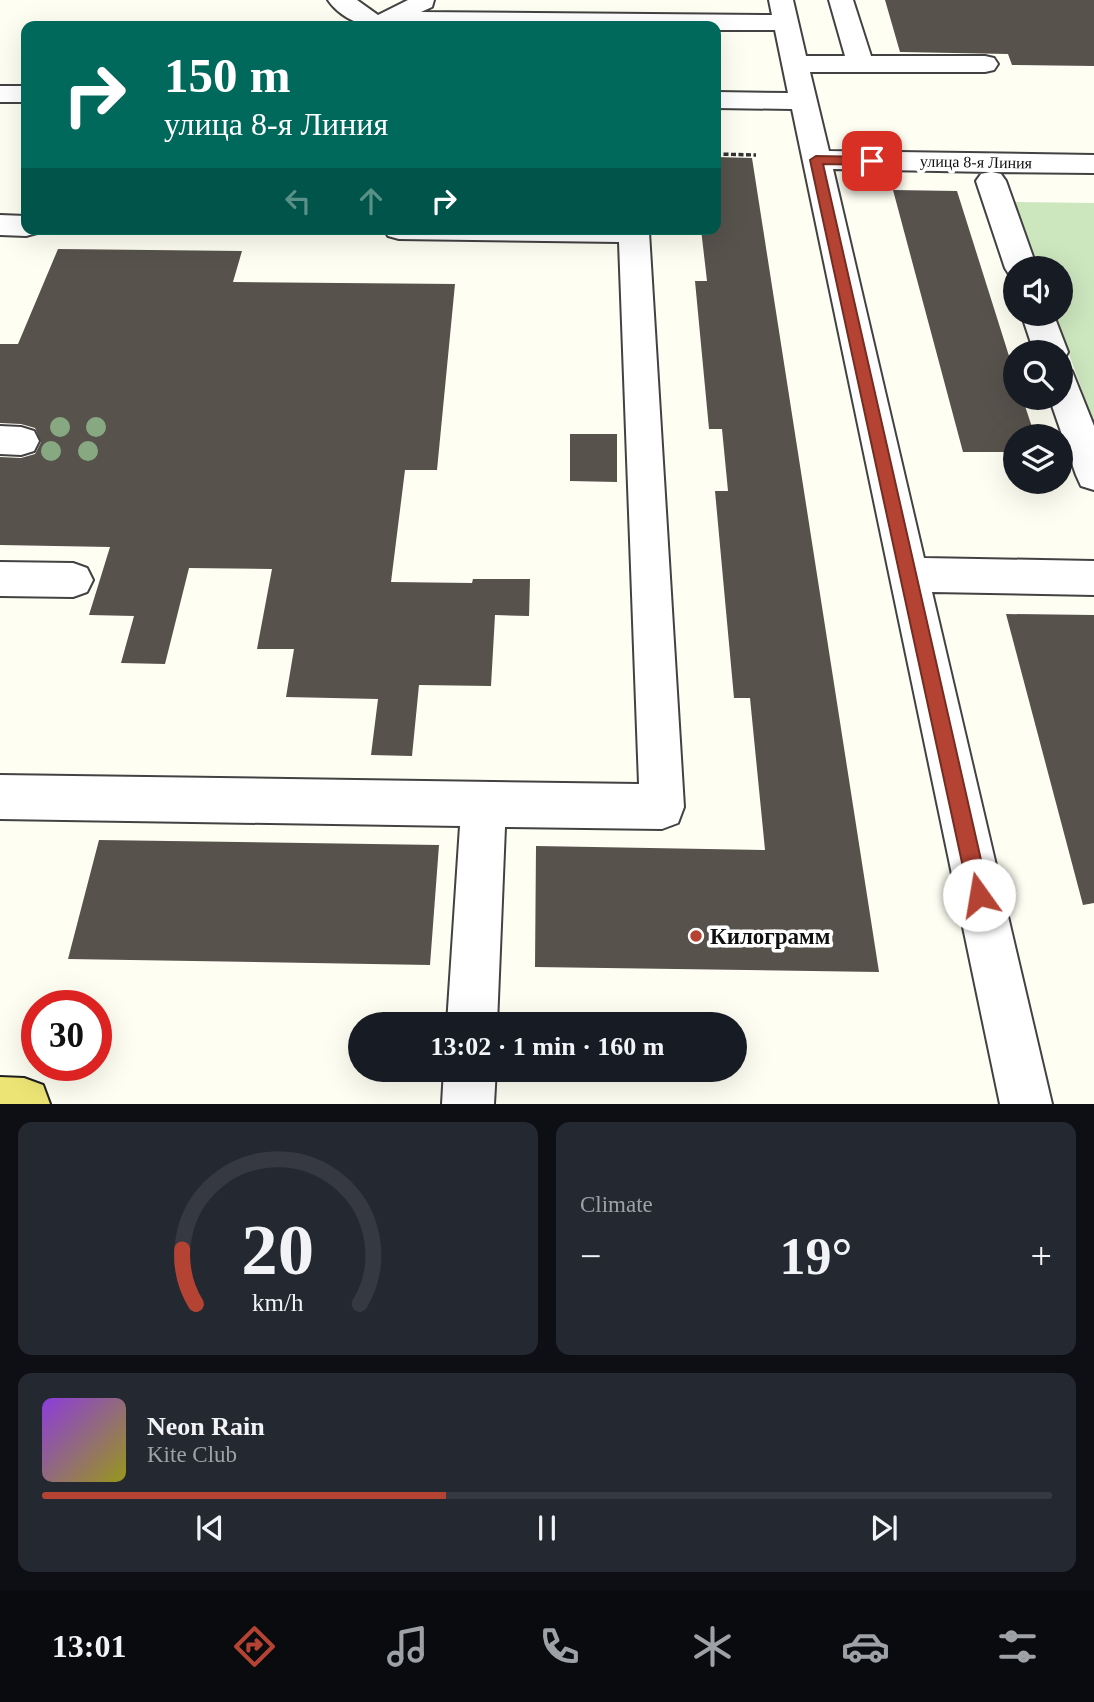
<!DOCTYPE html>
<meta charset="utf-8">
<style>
body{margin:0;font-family:"Times New Roman",serif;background:#242831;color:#f1f3f6;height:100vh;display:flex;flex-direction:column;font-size:26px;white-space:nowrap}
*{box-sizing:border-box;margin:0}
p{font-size:23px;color:#9ea1a6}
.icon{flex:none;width:38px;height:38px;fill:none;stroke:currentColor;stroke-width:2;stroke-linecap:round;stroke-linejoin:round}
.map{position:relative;height:1104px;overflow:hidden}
.sheet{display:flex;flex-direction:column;gap:18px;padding:18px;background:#0d0f14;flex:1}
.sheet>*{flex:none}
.guide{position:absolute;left:21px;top:21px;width:700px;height:214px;border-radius:14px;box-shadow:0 7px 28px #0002;background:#00695c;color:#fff;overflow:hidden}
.fabs{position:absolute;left:1003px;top:256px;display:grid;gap:14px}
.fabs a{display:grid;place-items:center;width:70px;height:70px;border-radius:50%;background:#171b24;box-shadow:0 7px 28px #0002;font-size:35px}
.speed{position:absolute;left:21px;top:990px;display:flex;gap:14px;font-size:35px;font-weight:700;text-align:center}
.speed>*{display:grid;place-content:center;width:91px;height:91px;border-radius:50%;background:#171b24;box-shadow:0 7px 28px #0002;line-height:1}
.speed .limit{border:10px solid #d22;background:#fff;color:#111}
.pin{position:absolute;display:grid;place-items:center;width:60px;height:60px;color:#fff;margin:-30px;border-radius:14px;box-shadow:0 4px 10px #0006}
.me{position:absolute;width:77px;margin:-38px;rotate:347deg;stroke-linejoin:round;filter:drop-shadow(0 0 5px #0008)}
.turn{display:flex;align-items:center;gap:24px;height:147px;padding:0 28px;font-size:32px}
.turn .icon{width:91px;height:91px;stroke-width:2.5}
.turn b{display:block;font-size:49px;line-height:60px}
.lanes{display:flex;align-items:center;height:66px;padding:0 28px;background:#0003;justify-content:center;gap:35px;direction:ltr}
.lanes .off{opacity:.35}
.big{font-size:52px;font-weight:600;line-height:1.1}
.sheet .tile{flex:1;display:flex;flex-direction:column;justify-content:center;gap:10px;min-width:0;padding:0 24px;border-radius:14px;background:#242831}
.sheet .dial{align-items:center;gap:0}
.dial svg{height:182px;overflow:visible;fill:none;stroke:#363941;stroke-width:7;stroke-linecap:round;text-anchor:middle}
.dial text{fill:#f1f3f6;stroke:none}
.song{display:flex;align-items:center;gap:21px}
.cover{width:84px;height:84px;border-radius:10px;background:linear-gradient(135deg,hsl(270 70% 55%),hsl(60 70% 35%))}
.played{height:7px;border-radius:4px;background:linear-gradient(90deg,#b44333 40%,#363941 40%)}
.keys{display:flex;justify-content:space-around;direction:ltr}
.heat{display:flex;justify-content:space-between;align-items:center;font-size:38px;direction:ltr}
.sheet .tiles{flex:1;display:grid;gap:18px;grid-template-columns:1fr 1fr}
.tile:last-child{grid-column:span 2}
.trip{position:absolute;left:348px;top:1012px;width:399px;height:70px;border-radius:35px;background:#171b24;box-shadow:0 7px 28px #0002;font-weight:600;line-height:70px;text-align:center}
.menu{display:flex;height:112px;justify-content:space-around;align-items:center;background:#090b0e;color:#9ea1a6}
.menu .icon{width:49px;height:49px}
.menu .active{color:#b44333}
.menu b{font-size:32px;color:#f1f3f6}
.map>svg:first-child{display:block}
</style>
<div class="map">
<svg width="1094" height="1104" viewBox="0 0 1094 1104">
<rect width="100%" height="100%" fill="#fefef3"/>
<path fill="#cce6be" d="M1014 202 1094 203V423L1054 313H1060V268H1038Z"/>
<path fill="#57524c" d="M885 0H1094V66L1012 65 1008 54 900 52Z
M716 157 752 158 879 972 535 967 536 846 765 850 750 698H734L715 491H728L722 429H709L695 281H707L701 229H716Z
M893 190 957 191 1015 375V397H1022L1035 436H1015V452H963Z
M58 249 242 251 233 282 455 284 437 470H405L391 582 472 583 473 579H530L529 616 495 615 491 686 419 685 412 756 371 755 378 699 286 697 294 649H257L272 569 189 568 165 664 121 663 134 616 89 615 110 547 0 545V457L21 458 35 454 41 442 35 428 21 424 0 423V344H18Z
M570 434H617V482L570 481Z
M1006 614 1094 615V903L1083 905Z
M99 840 439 845 430 965 68 959Z"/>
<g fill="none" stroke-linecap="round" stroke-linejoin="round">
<g stroke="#424242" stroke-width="4">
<path id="minor" d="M328 0H357L378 15 408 0H434L432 7 421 12 772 15 769 0H793L806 56H845L829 0H853L871 56H985L994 58 998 64 994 70 985 72H810L829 151 1094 155V173L992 172 1001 174 1006 181 1037 268H1015V277L1010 276 1005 268 976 181 981 174 990 172 833 169 924 558 1094 561V595L932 592 1052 1104H1000L792 109 716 108V92L788 93 775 30H716V26H410L401 23C377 35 342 21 328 0Z
M0 86H26V102H0Z
M0 215 26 216V229H39L37 233 26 236 0 235Z
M384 229H648L649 232 684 807 678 823 662 829 505 827 497 1024H447L460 826 0 819V775L639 784 619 242 399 239 388 236Z
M1021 313H1053L1068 352 1063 361 1060 362V352H1034Z
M1060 367 1072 371 1094 426V490L1081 486 1076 475 1049 397H1060Z
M0 426 21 427 34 431 39 441 34 451 21 455 0 454Z
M0 562 73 563 87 568 93 580 87 592 73 597 0 596Z
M444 1069H496L494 1104H442Z"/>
</g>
<g stroke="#202020" stroke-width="4">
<path id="major" d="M0 1077 24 1078 43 1085 50 1104H0Z"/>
</g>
<path stroke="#313131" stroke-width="3.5" stroke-dasharray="5 2.5" stroke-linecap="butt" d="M716 154 756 155"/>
<use href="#minor" fill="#fff" fill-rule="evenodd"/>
<use href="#major" fill="#ece474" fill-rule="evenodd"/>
</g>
<g fill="#88a882">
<circle cx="60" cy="427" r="10"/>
<circle cx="96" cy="427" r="10"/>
<circle cx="51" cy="451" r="10"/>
<circle cx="88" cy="451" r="10"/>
</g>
<path fill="#b44333" stroke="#752c21" stroke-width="2" d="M816 156 872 157 878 161 872 165 823 164 989 895 986 901 979 904 972 901 969 895 810 160Z"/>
<circle fill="#b44333" stroke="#fff" stroke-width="2.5" cx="696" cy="936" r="7"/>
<g text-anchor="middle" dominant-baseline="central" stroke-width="7" stroke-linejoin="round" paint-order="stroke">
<g font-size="16" fill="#0f0f0f" stroke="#fff">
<text transform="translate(976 162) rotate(1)">улица 8-я Линия</text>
</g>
<g font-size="23" font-weight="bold" fill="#0f0f0f" stroke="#fff" text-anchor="start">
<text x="710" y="936">Килограмм</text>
</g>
</g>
</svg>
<div class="fabs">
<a><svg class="icon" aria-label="sound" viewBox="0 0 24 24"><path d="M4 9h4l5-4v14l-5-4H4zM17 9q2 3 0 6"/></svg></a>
<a><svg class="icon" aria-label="search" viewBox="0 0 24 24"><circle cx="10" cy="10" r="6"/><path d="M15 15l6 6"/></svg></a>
<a><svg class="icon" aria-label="layers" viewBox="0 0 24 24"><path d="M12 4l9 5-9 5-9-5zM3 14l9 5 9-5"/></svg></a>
</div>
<div class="speed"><div class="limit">30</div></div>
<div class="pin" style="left:872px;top:161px;background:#d93025"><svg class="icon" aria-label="arrive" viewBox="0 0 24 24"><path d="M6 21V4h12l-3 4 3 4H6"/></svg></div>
<svg class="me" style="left:979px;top:895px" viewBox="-20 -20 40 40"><circle r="19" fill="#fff"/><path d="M0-13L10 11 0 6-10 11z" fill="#b44333"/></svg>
<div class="trip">13:02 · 1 min · 160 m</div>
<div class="guide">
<div class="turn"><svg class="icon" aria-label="right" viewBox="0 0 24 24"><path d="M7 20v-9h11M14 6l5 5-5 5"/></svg><div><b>150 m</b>улица 8-я Линия</div></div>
<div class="lanes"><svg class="icon off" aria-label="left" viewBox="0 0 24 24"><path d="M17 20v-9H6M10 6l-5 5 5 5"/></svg><svg class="icon off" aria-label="ahead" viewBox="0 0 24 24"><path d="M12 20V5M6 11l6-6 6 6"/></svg><svg class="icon" aria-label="right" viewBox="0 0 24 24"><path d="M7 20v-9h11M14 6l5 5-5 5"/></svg></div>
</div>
</div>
<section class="sheet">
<div class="tiles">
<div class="tile dial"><svg viewBox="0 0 100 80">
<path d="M14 69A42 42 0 1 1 86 69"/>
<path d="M14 69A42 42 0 0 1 8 45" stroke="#b44333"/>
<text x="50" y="56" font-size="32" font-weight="700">20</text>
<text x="50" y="72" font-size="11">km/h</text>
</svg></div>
<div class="tile"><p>Climate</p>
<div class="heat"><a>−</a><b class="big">19°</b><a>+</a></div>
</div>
<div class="tile">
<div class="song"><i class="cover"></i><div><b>Neon Rain</b><p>Kite Club</p></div></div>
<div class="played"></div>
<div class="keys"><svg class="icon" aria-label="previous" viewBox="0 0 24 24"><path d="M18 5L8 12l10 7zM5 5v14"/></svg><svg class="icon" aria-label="pause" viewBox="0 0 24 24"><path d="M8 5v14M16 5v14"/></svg><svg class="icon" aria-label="next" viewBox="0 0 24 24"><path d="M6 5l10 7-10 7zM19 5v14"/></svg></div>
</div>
</div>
</section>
<nav class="menu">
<b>13:01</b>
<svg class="icon active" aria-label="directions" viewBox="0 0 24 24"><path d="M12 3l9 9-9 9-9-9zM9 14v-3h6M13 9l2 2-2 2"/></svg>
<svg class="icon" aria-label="music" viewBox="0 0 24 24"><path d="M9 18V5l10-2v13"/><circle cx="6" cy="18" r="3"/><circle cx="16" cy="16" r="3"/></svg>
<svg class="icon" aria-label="phone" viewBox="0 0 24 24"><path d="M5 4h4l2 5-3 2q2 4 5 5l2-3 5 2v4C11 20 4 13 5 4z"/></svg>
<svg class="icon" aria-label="climate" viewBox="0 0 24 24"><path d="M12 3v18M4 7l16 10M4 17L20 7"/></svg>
<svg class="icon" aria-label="car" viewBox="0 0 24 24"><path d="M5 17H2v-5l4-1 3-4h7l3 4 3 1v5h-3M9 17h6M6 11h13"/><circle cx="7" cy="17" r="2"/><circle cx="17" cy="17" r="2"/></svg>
<svg class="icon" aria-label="filters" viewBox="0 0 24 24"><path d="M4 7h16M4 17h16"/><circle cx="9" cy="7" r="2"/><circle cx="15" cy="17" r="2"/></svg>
</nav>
